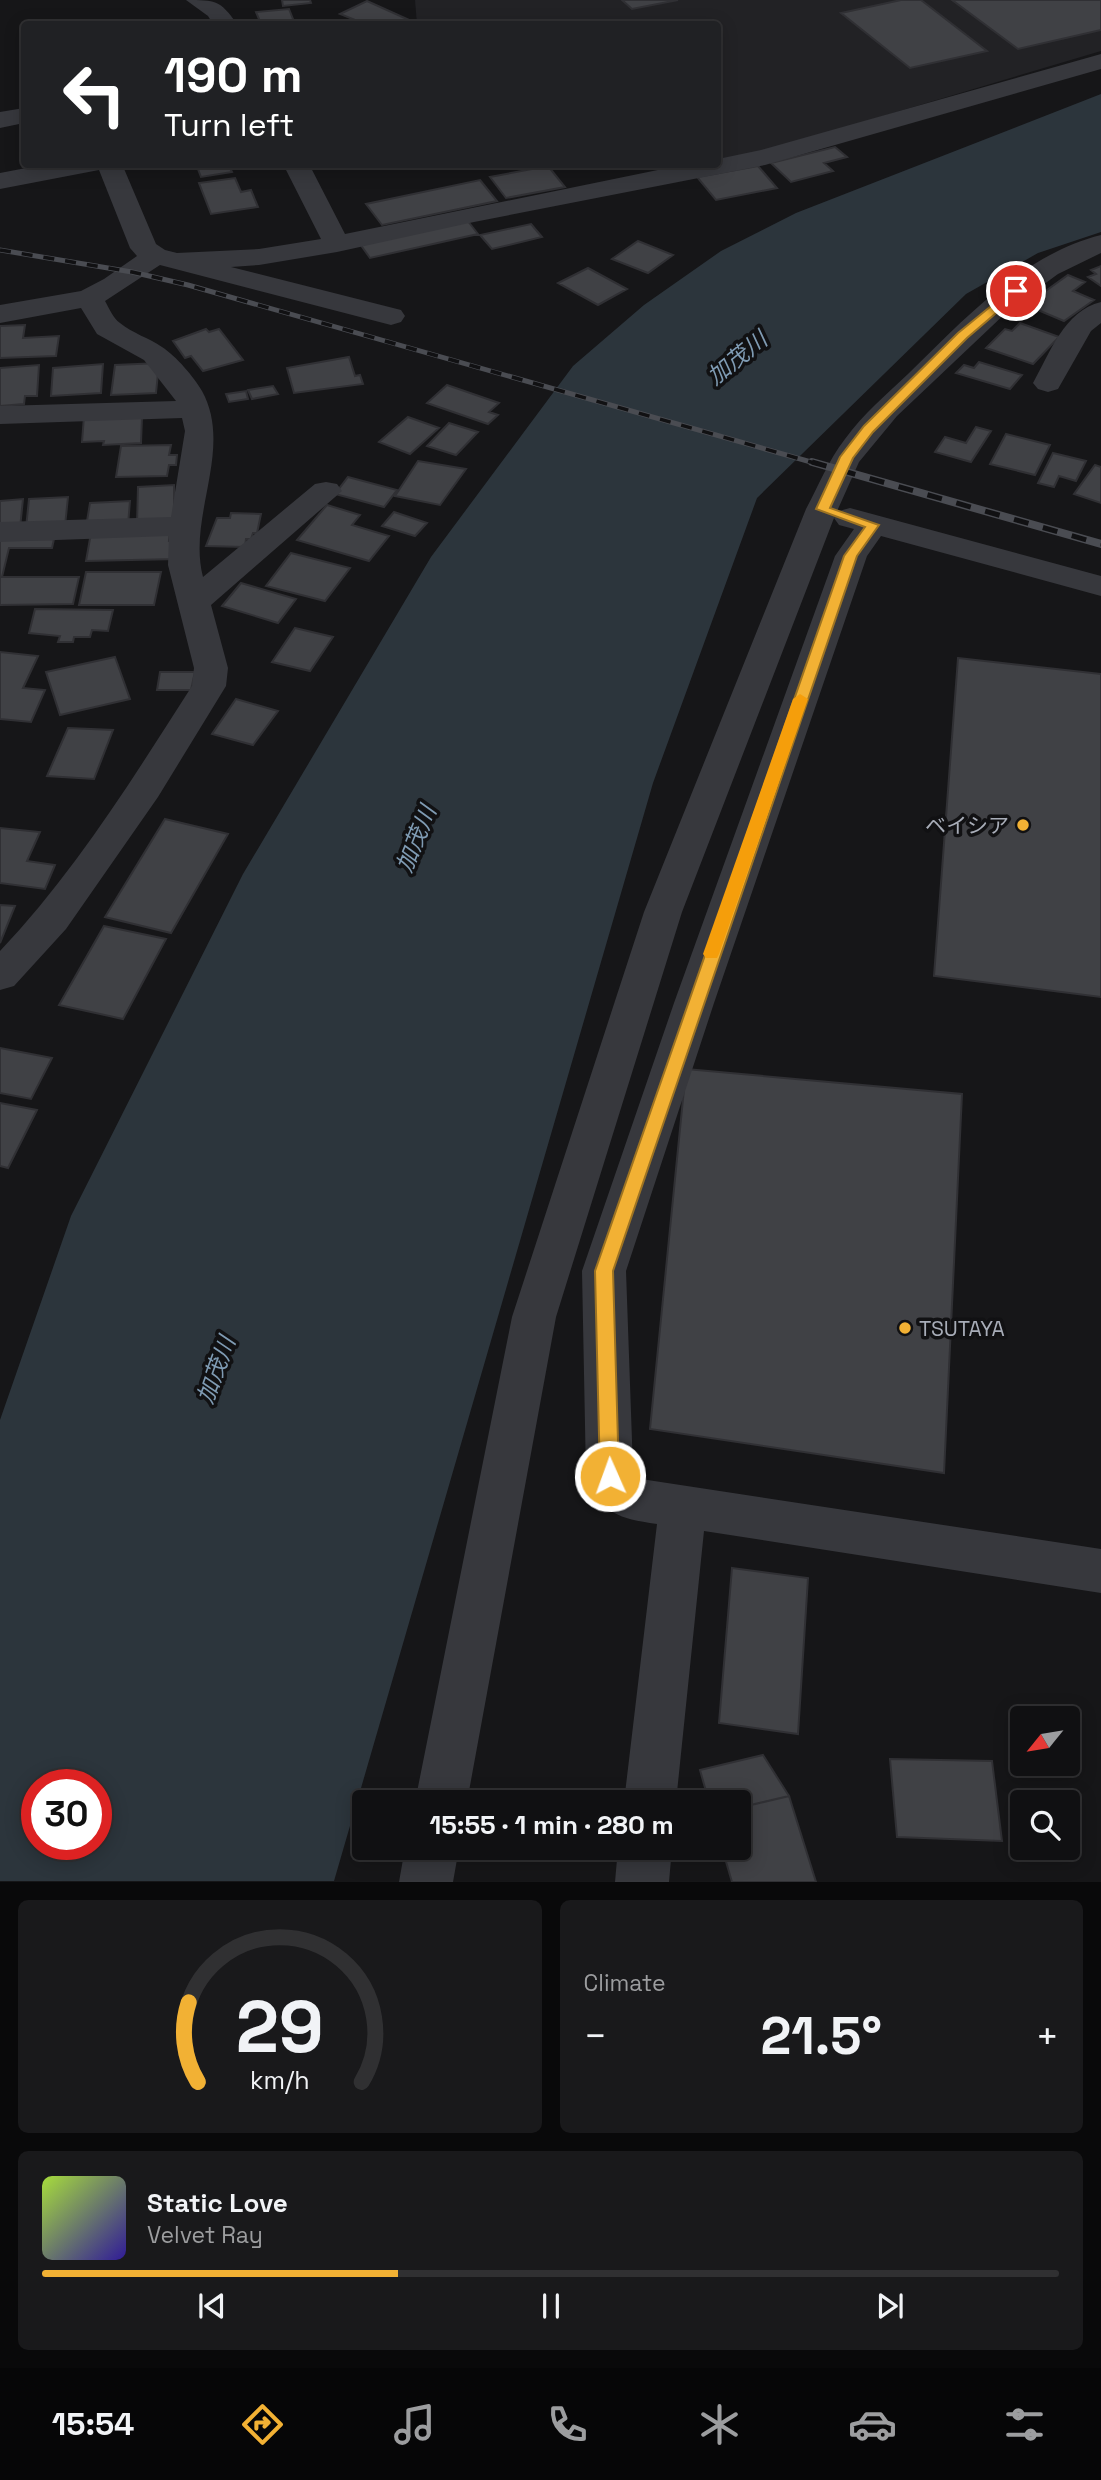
<!DOCTYPE html>
<meta charset="utf-8">
<style>
body{margin:0;font-family:"Space Grotesk","Noto Sans JP",sans-serif;background:#19191b;color:#f1f3f6;height:100vh;display:flex;flex-direction:column;font-size:26px;white-space:nowrap}
*{box-sizing:border-box;margin:0}
p{font-size:23px;color:#9c9d9f}
.icon{flex:none;width:38px;height:38px;fill:none;stroke:currentColor;stroke-width:2;stroke-linecap:round;stroke-linejoin:round}
.map{position:relative;height:1882px;overflow:hidden}
.details{display:flex;flex-direction:column;gap:18px;padding:18px;background:#09090a;flex:1}
.details>*{flex:none}
.guide{position:absolute;left:21px;top:21px;width:700px;height:147px;border-radius:7px;box-shadow:0 4px 18px #0003,0 0 0 2px #303032;background:#202124;color:#fff;overflow:hidden}
.needle{width:46px;rotate:240deg}
.controls{position:absolute;left:1010px;top:1706px;display:grid;gap:14px}
.controls a{display:grid;place-items:center;width:70px;height:70px;border-radius:7px;background:#101012;box-shadow:0 4px 18px #0003,0 0 0 2px #303032;font-size:35px}
.speed{position:absolute;left:21px;top:1769px;display:flex;gap:14px;font-size:35px;font-weight:700;text-align:center}
.speed>*{display:grid;place-content:center;width:91px;height:91px;border-radius:50%;background:#101012;box-shadow:0 4px 18px #0003,0 0 0 2px #303032;line-height:1}
.speed .limit{border:10px solid #d22;background:#fff;color:#111}
.pin{position:absolute;display:grid;place-items:center;width:60px;height:60px;color:#fff;margin:-30px;border:4px solid #fff;border-radius:50%;box-shadow:0 2px 7px #0007}
.me{position:absolute;width:77px;margin:-38px;rotate:358deg;stroke-linejoin:round;filter:drop-shadow(0 0 5px #0008)}
.turn{display:flex;align-items:center;gap:24px;height:147px;padding:0 28px;font-size:32px}
.turn .icon{width:91px;height:91px;stroke-width:2.5}
.turn b{display:block;font-size:49px;line-height:60px}
.big{font-size:52px;font-weight:600;line-height:1.1}
.details .tile{flex:1;display:flex;flex-direction:column;justify-content:center;gap:10px;min-width:0;padding:0 24px;border-radius:10px;background:#19191b}
.details .dial{align-items:center;gap:0}
.dial svg{height:182px;overflow:visible;fill:none;stroke:#303032;stroke-width:7;stroke-linecap:round;text-anchor:middle}
.dial text{fill:#f1f3f6;stroke:none}
.song{display:flex;align-items:center;gap:21px}
.cover{width:84px;height:84px;border-radius:10px;background:linear-gradient(135deg,hsl(80 70% 55%),hsl(250 70% 35%))}
.played{height:7px;border-radius:4px;background:linear-gradient(90deg,#f2b134 35%,#303032 35%)}
.keys{display:flex;justify-content:space-around;direction:ltr}
.heat{display:flex;justify-content:space-between;align-items:center;font-size:38px;direction:ltr}
.details .tiles{flex:1;display:grid;gap:18px;grid-template-columns:1fr 1fr}
.tile:last-child{grid-column:span 2}
.trip{position:absolute;left:352px;top:1790px;width:399px;height:70px;border-radius:7px;background:#101012;box-shadow:0 4px 18px #0003,0 0 0 2px #303032;font-weight:600;line-height:70px;text-align:center}
.tab-bar{display:flex;height:112px;justify-content:space-around;align-items:center;background:#060607;color:#9c9d9f}
.tab-bar .icon{width:49px;height:49px}
.tab-bar .active{color:#f2b134}
.tab-bar b{font-size:32px;color:#f1f3f6}
.map>svg:first-child{display:block}
</style>
<div class="map">
<svg width="1101" height="1882" viewBox="0 0 1101 1882">
<rect width="100%" height="100%" fill="#161618"/>
<path fill="#222225" d="M415 0H1101V51L769 150 718 160V24H417Z"/>
<path fill="#2c353c" fill-rule="evenodd" d="M1101 94V232L1038 253 966 294 757 498 653 783 334 1881H0V1420L71 1216 243 874 431 557 573 366 644 305 721 251 796 213ZM37 1785H96V1844H37Z"/>
<path fill="#404145" stroke="#303034" stroke-width="2" d="M282 0H310L311 3 283 6Z
M622 0H678L632 9Z
M901 0H921L987 51 910 68 841 13Z
M952 0H1101V30L1018 49Z
M367 1 407 19 395 24H365L340 14Z
M289 9 295 24H261L256 12Z
M835 147 847 157 824 163 833 171 791 182 771 163Z
M196 164H228L232 172 201 177Z
M548 166 565 187 506 198 490 177Z
M758 166 777 188 716 200 697 177Z
M235 178 241 192 251 190 258 207 211 214 199 183Z
M480 180 497 201 382 225 366 204Z
M467 220 478 234 370 258 360 244Z
M531 224 542 237 492 249 480 235Z
M638 241 673 255 648 273 612 259Z
M1101 266V286L1088 277 1096 274 1091 270Z
M588 268 627 289 598 305 558 283Z
M1068 275 1085 282 1073 291 1094 300 1064 321 1026 305Z
M1020 323 1059 337 1033 364 986 348 1005 329 1012 331Z
M25 325 23 338 59 336 56 356 0 358V326Z
M206 329 209 332 219 329 243 360 203 371 191 356 185 358 173 341Z
M349 357 355 376 360 375 363 384 294 393 287 368Z
M979 362 1022 375 1010 389 956 373 964 365 974 368Z
M159 363 156 393 111 395 115 365Z
M103 364 101 393 51 396 53 368Z
M39 365 37 396H25L24 404 0 406V368Z
M447 385 499 403 489 412 498 415 488 424 427 403Z
M273 386 278 394 252 399 248 390Z
M246 391 248 399 229 402 226 394Z
M84 416 142 417 141 443 103 445 104 441 82 442Z
M408 417 439 428 410 454 379 442Z
M449 423 478 432 456 455 427 446Z
M976 427 991 431 971 462 935 452 945 437 966 443Z
M1006 434 1050 445 1035 475 990 464Z
M171 445 169 455H177L176 465H169L167 476 116 477 121 446Z
M1053 453 1086 461 1076 481 1059 476 1054 487 1038 483Z
M418 461 466 469 440 505 395 496Z
M1095 465 1101 467V503L1074 494Z
M348 477 397 490 384 507 335 494Z
M174 485V522L137 524 138 487Z
M68 497 65 526 26 528 29 499Z
M23 499 20 528 0 529V501Z
M130 501 128 525 86 527 90 503Z
M327 505 360 515 352 525 389 536 369 561 297 540Z
M394 512 427 523 415 536 382 526Z
M231 513 261 514 257 533H253L251 539H246L245 547 206 546 217 518H230Z
M170 531 169 541H179L177 559 86 561 91 533Z
M54 539 52 548H9L2 577H79L73 604 0 605V540Z
M291 553 350 568 325 601 266 586Z
M86 572H161L154 605H79Z
M241 583 296 599 278 623 222 606Z
M35 609 113 610 108 631 92 630 90 637H74L73 642H58L60 636 29 633Z
M295 628 333 637 310 671 272 662Z
M0 652 38 656 23 688 45 690 31 722 0 719Z
M115 657 130 699 60 715 46 672Z
M958 658 1101 674V997L934 976Z
M160 672H195L191 690H157Z
M236 699 278 711 253 745 212 734Z
M68 728 113 730 94 779 47 776Z
M165 819 228 834 171 933 105 917Z
M0 828 40 832 27 861 55 865 45 889 0 883Z
M0 905 15 906 0 943Z
M104 926 166 939 123 1019 59 1005Z
M0 1048 52 1058 31 1099 0 1093Z
M686 1069 962 1094 944 1473 650 1429Z
M0 1103 37 1110 8 1168 0 1166Z
M732 1568 808 1578 798 1734 719 1723Z
M763 1755 789 1796 738 1808V1802H709L700 1770Z
M890 1759 992 1761 1002 1841 897 1837Z
M789 1796 816 1882H732L722 1848H738V1808Z"/>
<g fill="none" stroke-linecap="round" stroke-linejoin="round">
<path fill="#37383d" fill-rule="evenodd" d="M186 0C216 0 220 0 237 24H213L208 16Z
M1101 54V69L765 165 474 222 337 252 259 265 231 267 401 310 405 316 401 322 391 325 160 265 105 301C109 308 113 318 120 323 132 333 149 338 162 347 176 356 194 377 202 391 234 449 187 516 203 577L315 484 326 482 337 484 342 491 211 605 228 668 226 686 158 797 66 929 14 986 0 990V951C75 872 133 778 192 686L194 668 168 565 169 536 0 542V522L171 517 185 431 182 418 0 424V406L176 401 144 360 97 334 81 308 0 323V305L81 291 104 279 137 256 130 248 99 170 0 189V173L47 164H122L156 244 165 250 177 253 259 249 321 239 283 164H309L345 234 687 164H718V159L761 150Z
M24 108V123L0 128V112Z
M1101 235V253L1058 274 1010 309 897 416 859 462 834 518 839 511 850 508 1101 576V596L881 536 867 556 714 1003 626 1271 633 1469 641 1479 1101 1549V1593L704 1531 676 1802H624L657 1524C617 1518 605 1515 586 1476L582 1271 674 1003 835 556 854 529 839 525 834 518 682 912 556 1317 467 1802H415L512 1317 644 912 806 509C819 485 828 461 845 439 863 414 886 395 908 374 963 320 1024 254 1101 235Z
M1101 302V323L1091 331 1058 389 1048 392 1038 389 1033 383C1050 353 1064 311 1101 302Z
M405 1848H459L453 1882H399Z
M618 1848H672L669 1882H615Z"/>
<g stroke="#4a4c52" stroke-width="5">
<path id="rail-far1" d="M0 250 132 272 188 285 818 464"/>
</g>
<g stroke="#4a4c52" stroke-width="8">
<path id="rail" d="M812 462 1101 544"/>
</g>
<use href="#rail-far1" stroke="#111113" stroke-width="3.5" stroke-dasharray="11" stroke-linecap="butt"/>
<use href="#rail" stroke="#111113" stroke-width="5" stroke-dasharray="15" stroke-linecap="butt"/>
</g>
<path fill="#f2b134" stroke="#9d7322" stroke-width="2" d="M1012 289 1022 291 967 338 873 432 853 458 830 508 879 525 857 556 613 1271 619 1476 617 1482 610 1485 603 1482 600 1476 595 1271 844 556 865 527 816 509 840 457 864 426 958 333Z"/>
<path fill="#f59e0b" d="M800 694 808 699 719 954 717 958H706L703 954 793 699Z"/>
<g fill="#f2b134" stroke="#111113" stroke-width="2.5">
<circle cx="1023" cy="825" r="7"/>
<circle cx="905" cy="1328" r="7"/>
</g>
<g text-anchor="middle" dominant-baseline="central" stroke-width="7" stroke-linejoin="round" paint-order="stroke">
<g font-size="21" fill="#a8adb8" stroke="#111113" text-anchor="end">
<text x="1009" y="825">ベイシア</text>
<text x="919" y="1328" text-anchor="start">TSUTAYA</text>
</g>
<g font-size="23" font-style="italic" fill="#7f9bb3" stroke="#111113">
<text transform="translate(737 358) rotate(-39)">加茂川</text>
<text transform="translate(416 839) rotate(-68)">加茂川</text>
<text transform="translate(216 1370) rotate(-70)">加茂川</text>
</g>
</g>
</svg>
<div class="controls">
<a><svg class="needle" viewBox="-14 -14 28 28"><path d="M0-13l5 13h-10z" fill="#e53935"/><path d="M0 13l5-13h-10z" fill="#9c9d9f"/></svg></a>
<a><svg class="icon" aria-label="search" viewBox="0 0 24 24"><circle cx="10" cy="10" r="6"/><path d="M15 15l6 6"/></svg></a>
</div>
<div class="speed"><div class="limit">30</div></div>
<div class="pin" style="left:1016px;top:291px;background:#d93025"><svg class="icon" aria-label="arrive" viewBox="0 0 24 24"><path d="M6 21V4h12l-3 4 3 4H6"/></svg></div>
<svg class="me" style="left:610px;top:1476px" viewBox="-20 -20 40 40"><circle r="17" fill="#f2b134" stroke="#fff" stroke-width="3"/><path d="M0-11L8 9 0 5-8 9z" fill="#fff"/></svg>
<div class="trip">15:55 · 1 min · 280 m</div>
<div class="guide">
<div class="turn"><svg class="icon" aria-label="left" viewBox="0 0 24 24"><path d="M17 20v-9H6M10 6l-5 5 5 5"/></svg><div><b>190 m</b>Turn left</div></div>
</div>
</div>
<section class="details">
<div class="tiles">
<div class="tile dial"><svg viewBox="0 0 100 80">
<path d="M14 69A42 42 0 1 1 86 69"/>
<path d="M14 69A42 42 0 0 1 10 34" stroke="#f2b134"/>
<text x="50" y="56" font-size="32" font-weight="700">29</text>
<text x="50" y="72" font-size="11">km/h</text>
</svg></div>
<div class="tile"><p>Climate</p>
<div class="heat"><a>−</a><b class="big">21.5°</b><a>+</a></div>
</div>
<div class="tile">
<div class="song"><i class="cover"></i><div><b>Static Love</b><p>Velvet Ray</p></div></div>
<div class="played"></div>
<div class="keys"><svg class="icon" aria-label="previous" viewBox="0 0 24 24"><path d="M18 5L8 12l10 7zM5 5v14"/></svg><svg class="icon" aria-label="pause" viewBox="0 0 24 24"><path d="M8 5v14M16 5v14"/></svg><svg class="icon" aria-label="next" viewBox="0 0 24 24"><path d="M6 5l10 7-10 7zM19 5v14"/></svg></div>
</div>
</div>
</section>
<nav class="tab-bar">
<b>15:54</b>
<svg class="icon active" aria-label="directions" viewBox="0 0 24 24"><path d="M12 3l9 9-9 9-9-9zM9 14v-3h6M13 9l2 2-2 2"/></svg>
<svg class="icon" aria-label="music" viewBox="0 0 24 24"><path d="M9 18V5l10-2v13"/><circle cx="6" cy="18" r="3"/><circle cx="16" cy="16" r="3"/></svg>
<svg class="icon" aria-label="phone" viewBox="0 0 24 24"><path d="M5 4h4l2 5-3 2q2 4 5 5l2-3 5 2v4C11 20 4 13 5 4z"/></svg>
<svg class="icon" aria-label="climate" viewBox="0 0 24 24"><path d="M12 3v18M4 7l16 10M4 17L20 7"/></svg>
<svg class="icon" aria-label="car" viewBox="0 0 24 24"><path d="M5 17H2v-5l4-1 3-4h7l3 4 3 1v5h-3M9 17h6M6 11h13"/><circle cx="7" cy="17" r="2"/><circle cx="17" cy="17" r="2"/></svg>
<svg class="icon" aria-label="filters" viewBox="0 0 24 24"><path d="M4 7h16M4 17h16"/><circle cx="9" cy="7" r="2"/><circle cx="15" cy="17" r="2"/></svg>
</nav>
